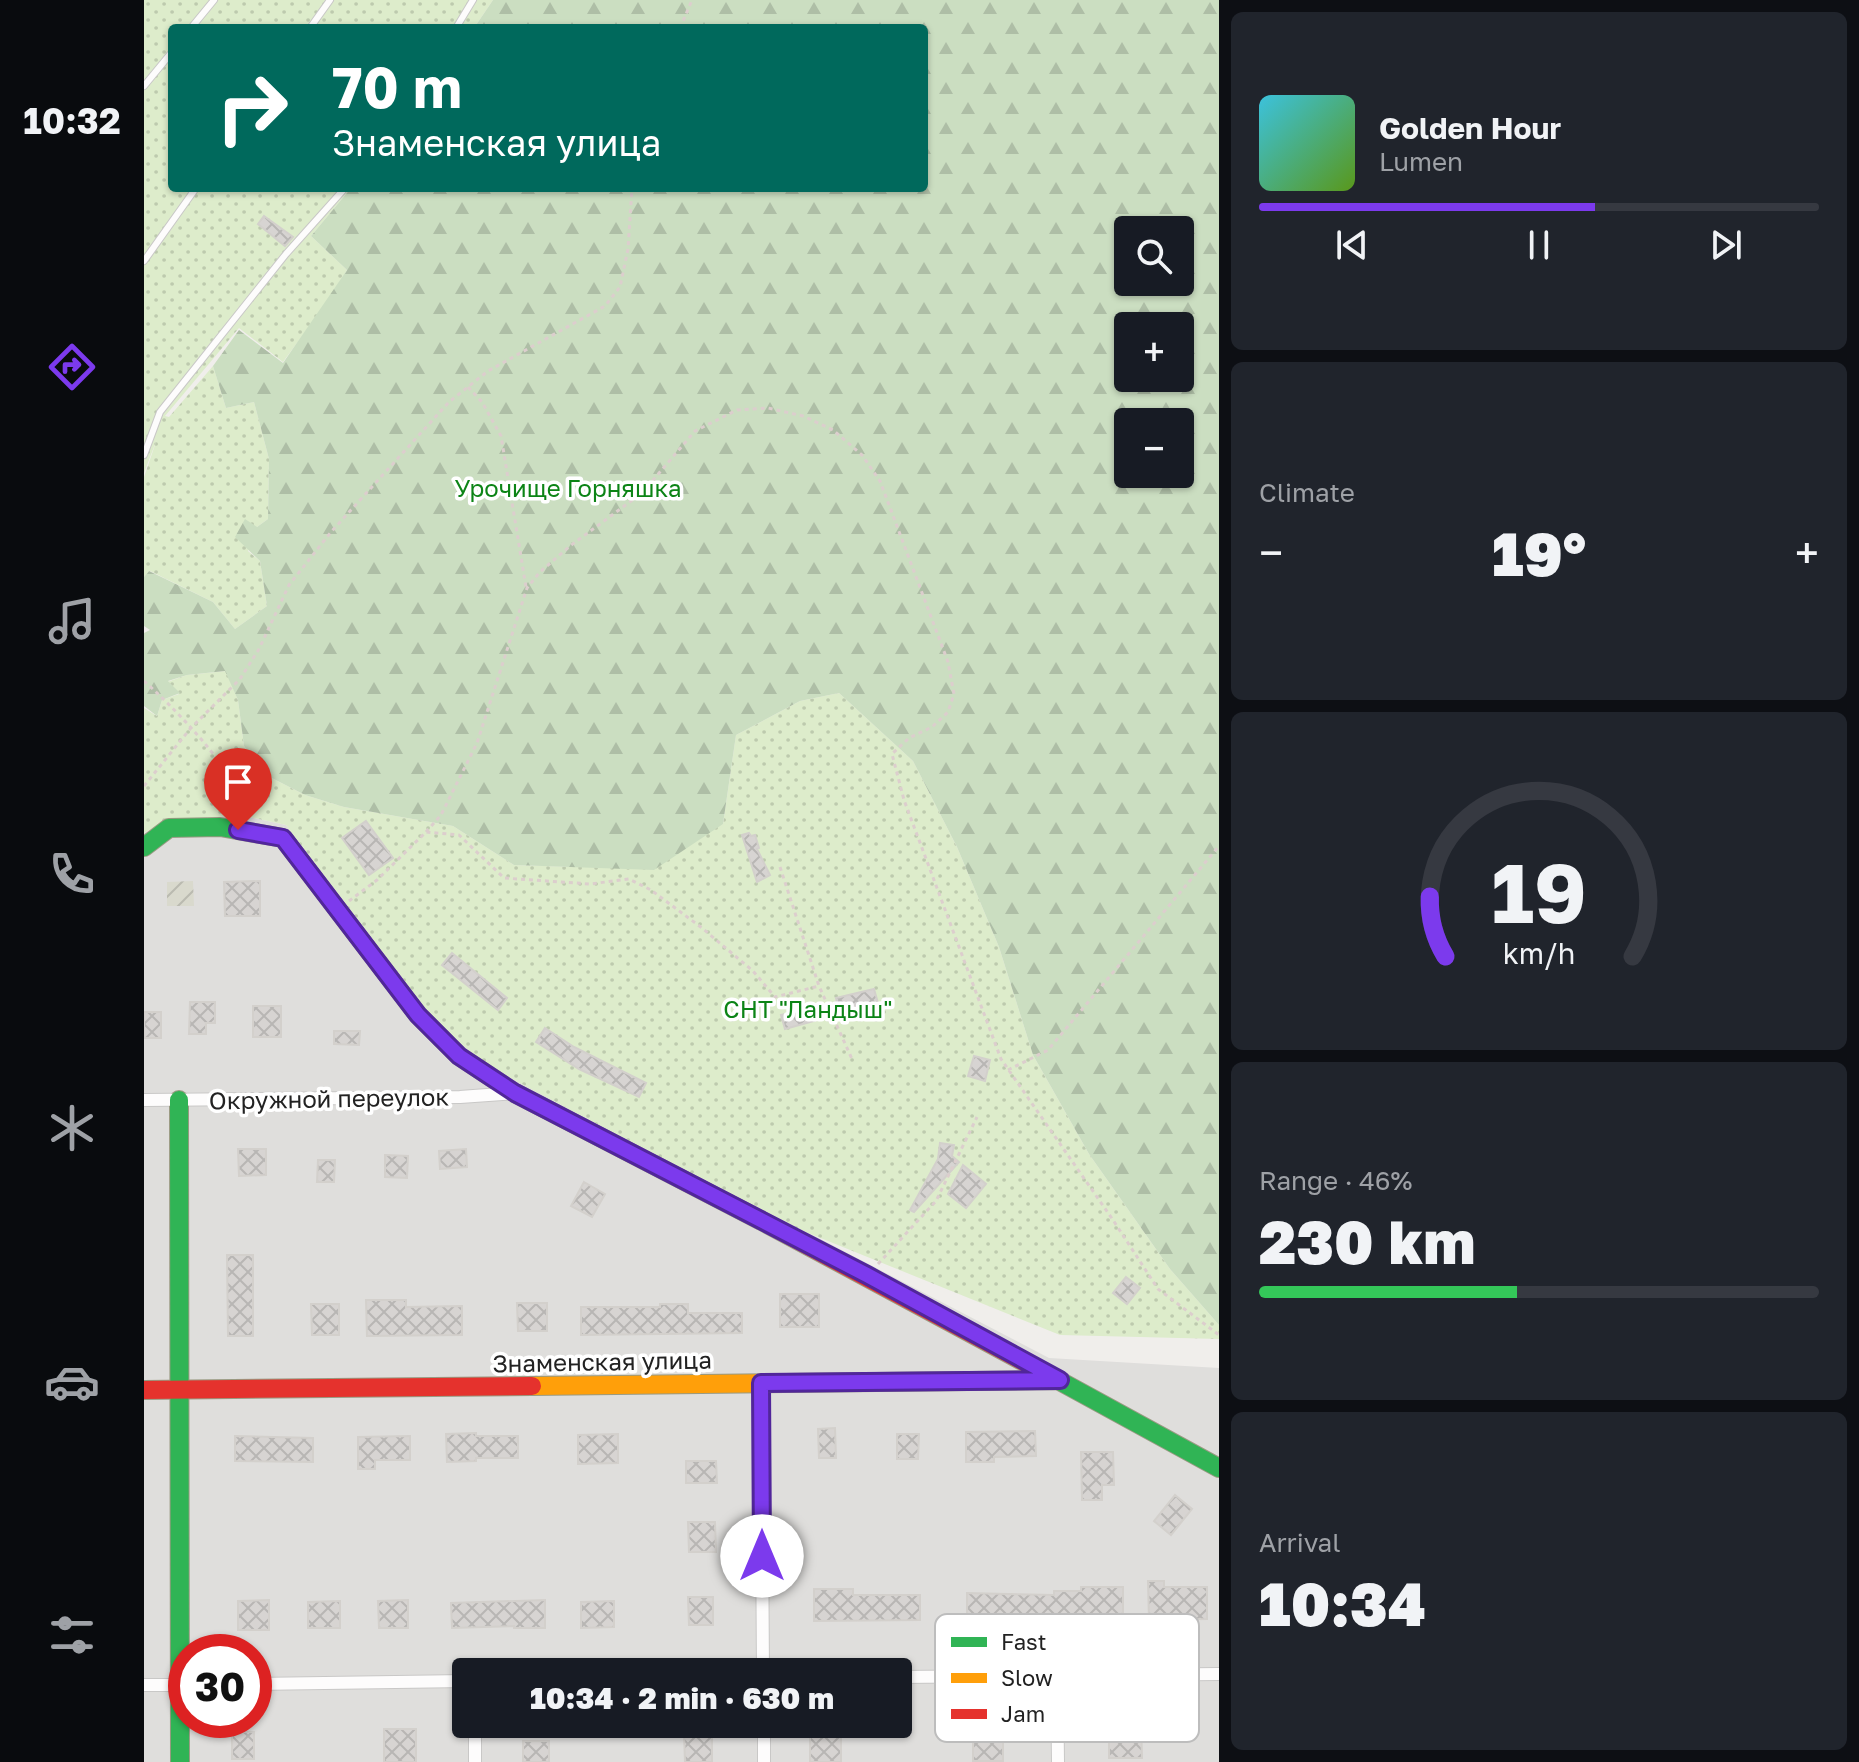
<!DOCTYPE html>
<meta charset="utf-8">
<style>
body{margin:0;font-family:"Golos Text",sans-serif;background:#20242c;color:#f1f3f6;height:100vh;display:flex;flex-direction:column;font-size:30px;white-space:nowrap}
*{box-sizing:border-box;margin:0}
p{font-size:26px;color:#9ea1a6}
.icon{flex:none;width:44px;height:44px;fill:none;stroke:currentColor;stroke-width:2;stroke-linecap:round;stroke-linejoin:round}
.map{position:relative;flex:1;overflow:hidden}
.sheet{display:flex;flex-direction:column;gap:12px;padding:12px;background:#0d0f14;width:640px}
.sheet>*{flex:none}
.guide{position:absolute;left:24px;top:24px;width:760px;height:168px;border-radius:8px;box-shadow:0 2px 6px #0004;background:#00695c;color:#fff;overflow:hidden}
.tools{position:absolute;left:970px;top:216px;display:grid;gap:16px}
.tools a{display:grid;place-items:center;width:80px;height:80px;border-radius:8px;background:#171b24;box-shadow:0 2px 6px #0004;font-size:40px}
.speed{position:absolute;left:24px;top:1634px;display:flex;gap:16px;font-size:40px;font-weight:700;text-align:center}
.speed>*{display:grid;place-content:center;width:104px;height:104px;border-radius:50%;background:#171b24;box-shadow:0 2px 6px #0004;line-height:1}
.speed .limit{border:12px solid #d22;background:#fff;color:#111}
.pin{position:absolute;display:grid;place-items:center;width:68px;height:68px;color:#fff;margin:-82px -34px;border-radius:50% 50% 50% 0;rotate:-45deg;box-shadow:0 0 8px #0007}
.pin .icon{rotate:45deg}
.me{position:absolute;width:88px;margin:-44px;rotate:0deg;stroke-linejoin:round;filter:drop-shadow(0 0 6px #0008)}
.turn{display:flex;align-items:center;gap:28px;height:168px;padding:0 32px;font-size:36px}
.turn .icon{width:104px;height:104px;stroke-width:2.5}
.turn b{display:block;font-size:56px;line-height:68px}
.big{font-size:60px;font-weight:800;line-height:1.1}
.sheet .tile{flex:1;display:flex;flex-direction:column;justify-content:center;gap:12px;min-width:0;padding:0 28px;border-radius:12px;background:#20242c}
.sheet .dial{align-items:center;gap:0}
.dial svg{height:208px;overflow:visible;fill:none;stroke:#363941;stroke-width:7;stroke-linecap:round;text-anchor:middle}
.dial text{fill:#f1f3f6;stroke:none}
.song{display:flex;align-items:center;gap:24px}
.cover{width:96px;height:96px;border-radius:12px;background:linear-gradient(135deg,hsl(190 70% 55%),hsl(90 70% 35%))}
.played{height:8px;border-radius:4px;background:linear-gradient(90deg,#7c3aed 60%,#363941 60%)}
.keys{display:flex;justify-content:space-around;direction:ltr}
.heat{display:flex;justify-content:space-between;align-items:center;font-size:44px;direction:ltr}
.charge{height:12px;border-radius:6px;background:linear-gradient(90deg,#34c759 46%,#363941 0)}
.trip{position:absolute;left:308px;top:1658px;width:460px;height:80px;border-radius:8px;background:#171b24;box-shadow:0 2px 6px #0004;font-weight:800;line-height:80px;text-align:center}
main{display:flex;flex:1;min-height:0}
.dock{display:flex;flex-direction:column;width:144px;justify-content:space-around;align-items:center;background:#090b0e;color:#9ea1a6}
.dock .icon{width:56px;height:56px}
.dock .current{color:#7c3aed}
.dock b{font-size:36px;color:#f1f3f6}
.map>svg:first-child{display:block}
</style>
<main>
<nav class="dock">
<b>10:32</b>
<svg class="icon current" aria-label="directions" viewBox="0 0 24 24"><path d="M12 3l9 9-9 9-9-9zM9 14v-3h6M13 9l2 2-2 2"/></svg>
<svg class="icon" aria-label="music" viewBox="0 0 24 24"><path d="M9 18V5l10-2v13"/><circle cx="6" cy="18" r="3"/><circle cx="16" cy="16" r="3"/></svg>
<svg class="icon" aria-label="phone" viewBox="0 0 24 24"><path d="M5 4h4l2 5-3 2q2 4 5 5l2-3 5 2v4C11 20 4 13 5 4z"/></svg>
<svg class="icon" aria-label="climate" viewBox="0 0 24 24"><path d="M12 3v18M4 7l16 10M4 17L20 7"/></svg>
<svg class="icon" aria-label="car" viewBox="0 0 24 24"><path d="M5 17H2v-5l4-1 3-4h7l3 4 3 1v5h-3M9 17h6M6 11h13"/><circle cx="7" cy="17" r="2"/><circle cx="17" cy="17" r="2"/></svg>
<svg class="icon" aria-label="filters" viewBox="0 0 24 24"><path d="M4 7h16M4 17h16"/><circle cx="9" cy="7" r="2"/><circle cx="15" cy="17" r="2"/></svg>
</nav>
<div class="map">
<svg width="1075" height="1762" viewBox="0 0 1075 1762">
<defs>
<pattern id="construction-furrows" width="10" height="10" patternUnits="userSpaceOnUse" patternTransform="scale(2)"><rect width="10" height="10" fill="#d9d9cd"/><path d="M-1 1l2-2M0 10L10 0M9 11l2-2" fill="none" stroke="#babab0"/></pattern>
<pattern id="grass-dots" width="8" height="8" patternUnits="userSpaceOnUse" patternTransform="scale(2)"><rect width="8" height="8" fill="#ddeccb"/><path d="M2 2h.1M6 6h.1" fill="none" stroke="#bdcaae" stroke-width="1.8" stroke-linecap="round"/></pattern>
<pattern id="forest-firs" width="22" height="20" patternUnits="userSpaceOnUse" patternTransform="scale(2)"><rect width="22" height="20" fill="#cbdec1"/><path d="M5 1l3.5 6h-7zM16 11l3.5 6h-7z" fill="#aebea6"/></pattern>
<pattern id="building-cross-hatch" width="8" height="8" patternUnits="userSpaceOnUse" patternTransform="scale(2)"><rect width="8" height="8" fill="#d7d4d2"/><path d="M0 0l8 8M0 8l8-8" fill="none" stroke="#b8b6b4"/></pattern>
</defs>
<rect width="100%" height="100%" fill="#f0eeeb"/>
<path fill="#dfdedc" fill-rule="evenodd" d="M96 815 142 825 227 939 346 1067 905 1358 1075 1368V1762H0V833L23 822ZM42 1652H110V1720H42ZM322 1672H754V1724H322Z"/>
<path fill="url(#construction-furrows)" d="M49 881 50 906H23V882Z"/>
<path fill="url(#grass-dots)" d="M0 0H349L330 28H28V188H207L167 236 203 270 183 302 139 362 95 328 21 416 25 417 69 366 82 408 110 402 125 459 124 519 113 527 104 551 116 561 123 606 91 629 69 602 6 571 0 577V477L13 439 0 473Z
M82 671 94 700 100 746 122 775 161 795 200 807 309 826 370 865 433 867 579 824 592 735 656 701 695 693 769 761 813 847 855 947 889 1055 945 1154 1026 1269 1075 1325V1339L916 1335 642 1224 346 1067 294 1025 142 825 96 815 23 822 0 833V708L13 716 18 700 35 694 23 682 43 675Z"/>
<path fill="url(#forest-firs)" fill-rule="evenodd" d="M349 0H1075V1325L1026 1269 945 1154 889 1055 855 947 813 847 769 761 695 693 656 701 592 735 579 824 510 870 370 865 309 826 200 807 161 795 122 775 100 746 94 700 81 671 43 675 24 681 36 693 18 700 13 716 0 706V633L6 630 0 626V577L5 571 69 602 91 629 123 606 116 561 91 537 101 519 113 527 124 519 125 459 110 402 82 408 69 366 95 330 139 363 203 270 167 236 207 188H780V28H330ZM984 230H1036V282H984ZM984 326H1036V378H984ZM984 422H1036V474H984Z"/>
<path fill="url(#building-cross-hatch)" stroke="#d3d0cc" stroke-width="2" d="M120 216 149 237 141 246 114 224Z
M222 821 249 858 225 875 198 838Z
M605 833 607 836 611 835 615 848 613 849 626 875 613 882 598 835Z
M116 881V916H81L80 882Z
M308 953 363 998 354 1010 298 965Z
M730 989 734 1003 641 1029 637 1015 693 1002 692 998Z
M46 1002H71V1023H62V1034H45Z
M109 1006H137V1037H109Z
M0 1012H17V1038H0Z
M401 1028 430 1047 502 1083 495 1097 435 1069 392 1042Z
M190 1031H216L215 1045 190 1044Z
M830 1056 846 1060 841 1081 824 1076Z
M796 1143 810 1145 808 1156 815 1162 770 1212 766 1210 794 1159Z
M94 1149H122V1175L95 1176Z
M322 1149 323 1167 296 1169 295 1151Z
M241 1155 264 1156 263 1178 241 1177Z
M174 1160H191L190 1182H173Z
M819 1165 842 1184 822 1208 804 1194Z
M440 1182 461 1194 448 1217 427 1206Z
M83 1255H109V1336H84Z
M982 1277 996 1288 983 1304 969 1293Z
M636 1294H675V1327H636Z
M222 1300H262V1307L318 1306V1335L223 1336Z
M373 1303H403V1331H374Z
M167 1304H195V1335H168Z
M516 1304H544V1313H598V1333L437 1335V1307H516Z
M691 1428 692 1458H675L674 1429Z
M891 1431 892 1456 850 1457V1462H822V1432Z
M332 1433V1436H374V1458H332V1461L303 1462 302 1434Z
M474 1434V1463L434 1464V1435Z
M753 1434H775L774 1459H753Z
M91 1436 169 1438V1462L91 1461Z
M266 1436V1460H231V1469H214V1437Z
M937 1452H969L970 1485H958V1500H938Z
M542 1461H572L573 1483H542Z
M1031 1495 1048 1509 1027 1535 1010 1521Z
M544 1522H571L572 1552H545Z
M1004 1581H1020V1587H1063V1619L1005 1620Z
M937 1587H979V1620L823 1623V1593L910 1595V1591H937Z
M670 1589H709V1595H776V1620L670 1621Z
M544 1597H569V1625H545Z
M125 1600V1630H94V1601Z
M264 1600V1628H235L234 1601Z
M401 1600V1628H370V1626L308 1628 307 1603Z
M196 1601V1628H164V1602Z
M470 1601V1627L437 1628V1602Z
M997 1721 998 1758H965V1722Z
M240 1729H272V1762H240Z
M88 1732H110V1759H88Z
M540 1733H568V1762H541Z
M666 1733H697V1762H666Z
M829 1738H859V1761H829Z
M379 1741H405V1762H379Z"/>
<g fill="none" stroke-linecap="round" stroke-linejoin="round">
<g stroke="#c9c8c7" stroke-width="8">
<path id="lane" d="M47 28 70 0
M166 28 186 0
M312 28 329 0
M0 86 28 52
M0 261 52 188
M0 455 16 412 142 254 201 188"/>
</g>
<g stroke="#c9c8c7" stroke-width="14">
<path id="street" d="M0 1100 316 1097 371 1093
M617 1383 619 1672
M913 1675 914 1762
M754 1677 1075 1674
M110 1684 322 1681
M0 1685H42
M331 1724V1762
M620 1724V1762"/>
</g>
<g stroke="#999a82" stroke-width="20">
<path id="fast" d="M0 847 25 828 76 827 139 838 274 1015 297 1038
M35 1100 36 1762
M912 1379 1075 1468
M732 1382 913 1380"/>
</g>
<g stroke="#999a82" stroke-width="20">
<path id="slow" d="M297 1038 315 1056 371 1093 616 1220
M388 1386 732 1382"/>
</g>
<g stroke="#999a82" stroke-width="20">
<path id="jam" d="M616 1220 912 1379
M0 1390 388 1386"/>
</g>
<path stroke="#dccecd" stroke-width="3" stroke-dasharray="4 4" stroke-linecap="butt" d="M536 28 548 0
M324 387 338 402 357 436 382 587
M0 681C25 703 87 765 93 796 94 802 94 809 94 815
M0 786 46 729 96 679 115 649 145 585 187 532 305 402 344 371 461 306 476 287 484 249 488 188
M282 832 297 815 333 743 383 588 396 572 426 546 498 493 551 431 593 410 624 408 659 416 689 430 718 455 736 481 804 662 810 694 804 712 788 727 765 738 748 754 760 800 857 1059 969 1220 1014 1289 1075 1335
M636 867 675 986 708 1059
M205 901 233 880 282 832 315 835 360 878 446 884 485 879 507 890 558 928 609 971 631 997 675 986
M864 1070 904 1050 1075 846
M734 1264 792 1201 833 1117"/>
<use href="#lane" stroke="#fdfcfc" stroke-width="6"/>
<use href="#street" stroke="#fdfcfc" stroke-width="12"/>
<use href="#fast" stroke="#30b455" stroke-width="18"/>
<use href="#slow" stroke="#ff9f0a" stroke-width="18"/>
<use href="#jam" stroke="#e5322d" stroke-width="18"/>
</g>
<g fill="none" stroke-linecap="round" stroke-linejoin="round">
<g stroke="#51269a" stroke-width="20">
<path id="route" d="M94 830 139 838 274 1015 315 1056 371 1093 723 1275 916 1380 617 1383 618 1556"/>
</g>
<use href="#route" stroke="#7c3aed" stroke-width="14"/>
</g>
<g text-anchor="middle" dominant-baseline="central" stroke-width="7" stroke-linejoin="round" paint-order="stroke">
<g font-size="24" fill="#0c8416" stroke="#fff">
<text x="424" y="487">Урочище Горняшка</text>
<text x="664" y="1008">СНТ "Ландыш"</text>
</g>
<g font-size="24" fill="#222" stroke="#fff">
<text transform="translate(185 1098) rotate(-1)">Окружной переулок</text>
<text transform="translate(458 1361) rotate(-1)">Знаменская улица</text>
</g>
</g>
<rect x="791" y="1614" width="264" height="128" rx="12" fill="#fff" stroke="#bdbdbd" stroke-width="2"/>
<rect x="807" y="1637" width="36" height="10" fill="#30b455"/>
<rect x="807" y="1673" width="36" height="10" fill="#ff9f0a"/>
<rect x="807" y="1709" width="36" height="10" fill="#e5322d"/>
<g font-size="22" fill="#222">
<text x="857" y="1650">Fast</text>
<text x="857" y="1686">Slow</text>
<text x="857" y="1722">Jam</text>
</g>
</svg>
<div class="tools">
<a><svg class="icon" aria-label="search" viewBox="0 0 24 24"><circle cx="10" cy="10" r="6"/><path d="M15 15l6 6"/></svg></a>
<a>+</a>
<a>−</a>
</div>
<div class="speed"><div class="limit">30</div></div>
<div class="pin" style="left:94px;top:830px;background:#d93025"><svg class="icon" aria-label="arrive" viewBox="0 0 24 24"><path d="M6 21V4h12l-3 4 3 4H6"/></svg></div>
<svg class="me" style="left:618px;top:1556px" viewBox="-20 -20 40 40"><circle r="19" fill="#fff"/><path d="M0-13L10 11 0 6-10 11z" fill="#7c3aed"/></svg>
<div class="trip">10:34 · 2 min · 630 m</div>
<div class="guide">
<div class="turn"><svg class="icon" aria-label="right" viewBox="0 0 24 24"><path d="M7 20v-9h11M14 6l5 5-5 5"/></svg><div><b>70 m</b>Знаменская улица</div></div>
</div>
</div>
<section class="sheet">
<div class="tile">
<div class="song"><i class="cover"></i><div><b>Golden Hour</b><p>Lumen</p></div></div>
<div class="played"></div>
<div class="keys"><svg class="icon" aria-label="previous" viewBox="0 0 24 24"><path d="M18 5L8 12l10 7zM5 5v14"/></svg><svg class="icon" aria-label="pause" viewBox="0 0 24 24"><path d="M8 5v14M16 5v14"/></svg><svg class="icon" aria-label="next" viewBox="0 0 24 24"><path d="M6 5l10 7-10 7zM19 5v14"/></svg></div>
</div>
<div class="tile"><p>Climate</p>
<div class="heat"><a>−</a><b class="big">19°</b><a>+</a></div>
</div>
<div class="tile dial"><svg viewBox="0 0 100 80">
<path d="M14 69A42 42 0 1 1 86 69"/>
<path d="M14 69A42 42 0 0 1 8 46" stroke="#7c3aed"/>
<text x="50" y="56" font-size="32" font-weight="700">19</text>
<text x="50" y="72" font-size="11">km/h</text>
</svg></div>
<div class="tile"><p>Range · 46%</p><b class="big">230 km</b><div class="charge"></div></div>
<div class="tile"><p>Arrival</p><b class="big">10:34</b></div>
</section>
</main>
